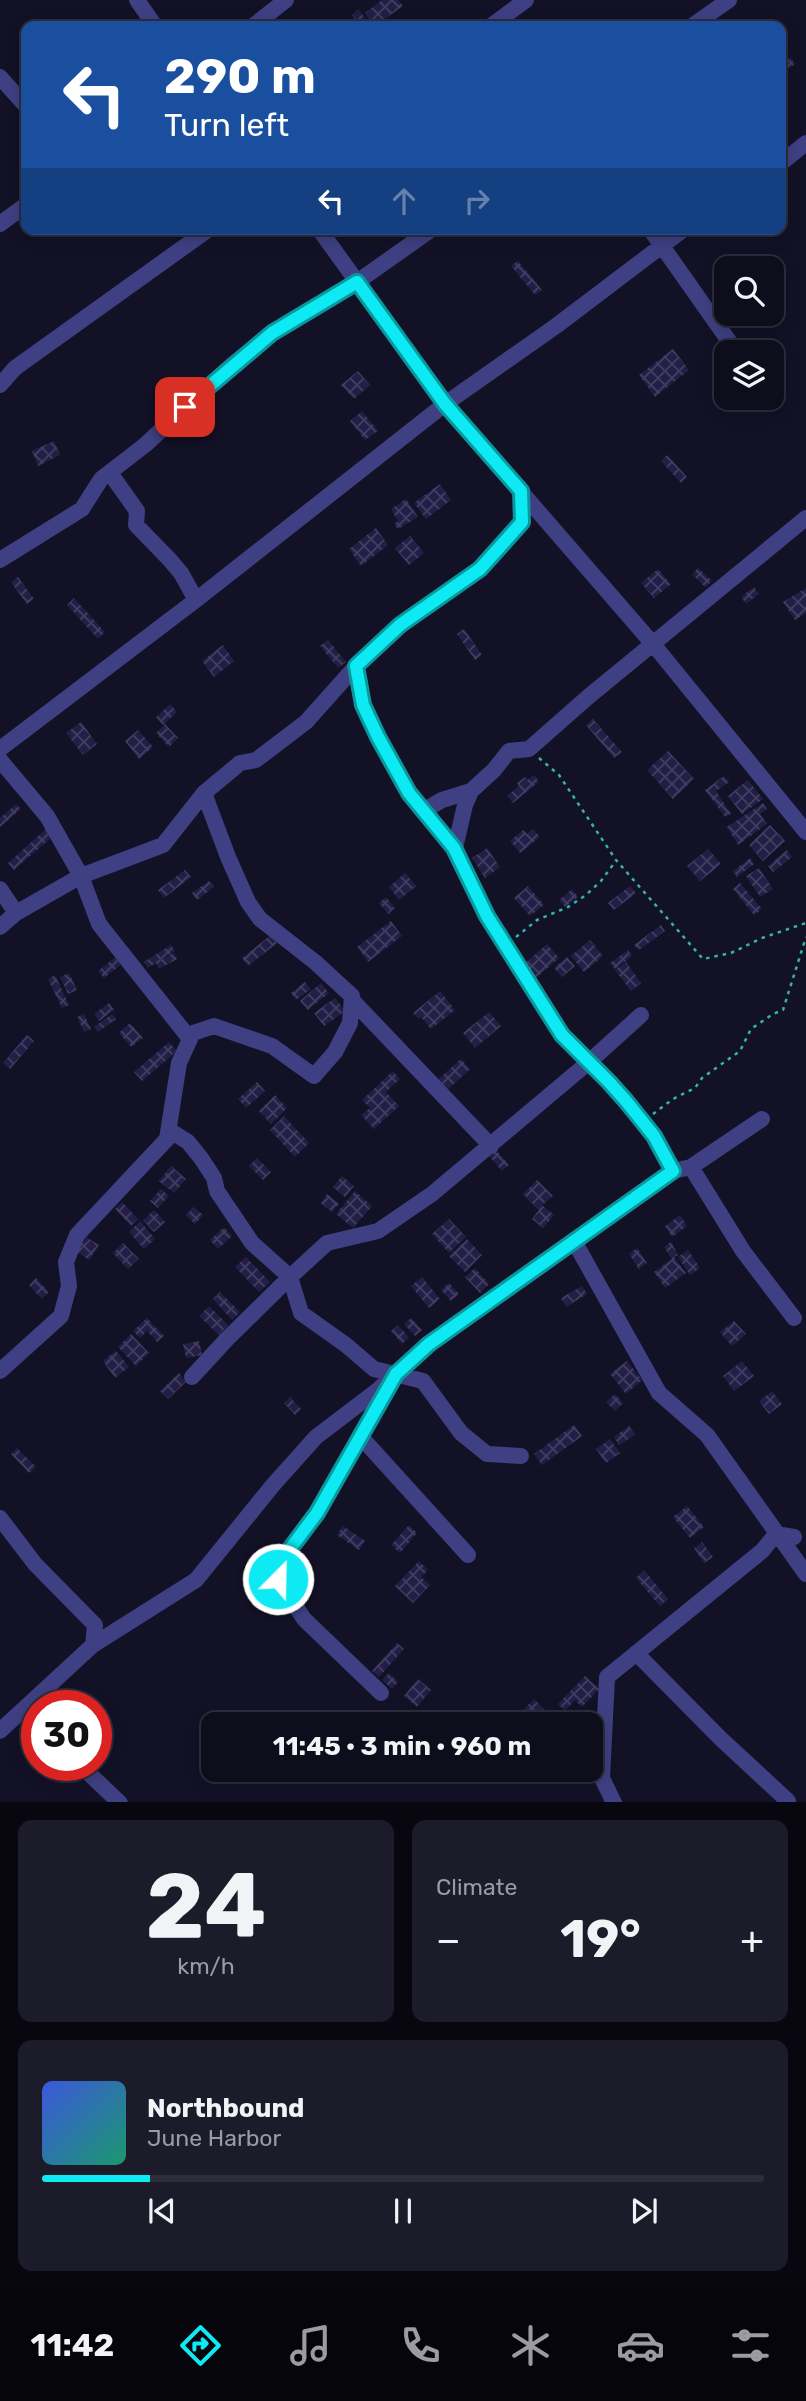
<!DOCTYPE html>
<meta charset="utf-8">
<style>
body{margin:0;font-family:Rubik,sans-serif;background:#1c1b29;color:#f1f3f6;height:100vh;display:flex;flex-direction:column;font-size:26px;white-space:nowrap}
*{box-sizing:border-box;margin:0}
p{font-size:23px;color:#9b9ca3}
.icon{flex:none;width:38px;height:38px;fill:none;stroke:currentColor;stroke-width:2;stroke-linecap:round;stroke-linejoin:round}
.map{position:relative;height:1802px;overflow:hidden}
.details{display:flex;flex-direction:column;gap:18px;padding:18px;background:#08070f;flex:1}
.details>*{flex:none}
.guide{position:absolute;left:21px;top:21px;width:765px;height:214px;border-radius:14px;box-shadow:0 4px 18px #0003,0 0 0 2px #2e2d3b;background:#1a4fa0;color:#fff;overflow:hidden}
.buttons{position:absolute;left:714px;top:256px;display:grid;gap:14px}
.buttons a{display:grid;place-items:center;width:70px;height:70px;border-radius:14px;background:#0e0d1c;box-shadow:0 4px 18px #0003,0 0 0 2px #2e2d3b;font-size:35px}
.speed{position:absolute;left:21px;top:1690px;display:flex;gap:14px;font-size:35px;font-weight:700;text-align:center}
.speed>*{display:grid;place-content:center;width:91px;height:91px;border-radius:50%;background:#0e0d1c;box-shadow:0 4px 18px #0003,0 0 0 2px #2e2d3b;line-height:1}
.speed .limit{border:10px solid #d22;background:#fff;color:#111}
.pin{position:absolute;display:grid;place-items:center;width:60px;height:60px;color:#fff;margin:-30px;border-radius:14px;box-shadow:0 4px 10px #0006}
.me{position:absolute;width:77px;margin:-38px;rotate:23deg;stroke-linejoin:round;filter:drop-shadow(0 0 5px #0008)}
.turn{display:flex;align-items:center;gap:24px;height:147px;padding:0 28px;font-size:32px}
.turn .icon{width:91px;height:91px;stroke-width:2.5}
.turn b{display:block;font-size:49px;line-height:60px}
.lanes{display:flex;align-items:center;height:66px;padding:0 28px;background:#0003;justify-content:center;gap:35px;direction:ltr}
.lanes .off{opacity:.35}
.big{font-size:52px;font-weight:700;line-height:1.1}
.details .card{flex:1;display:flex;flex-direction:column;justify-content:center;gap:10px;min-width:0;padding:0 24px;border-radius:14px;background:#1c1b29}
.details .dial{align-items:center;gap:0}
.dial b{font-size:91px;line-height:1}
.song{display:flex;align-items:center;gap:21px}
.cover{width:84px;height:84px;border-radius:10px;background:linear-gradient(135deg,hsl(230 70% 55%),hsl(160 70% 35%))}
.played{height:7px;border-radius:4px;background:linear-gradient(90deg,#0eeaf3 15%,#2e2d3b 15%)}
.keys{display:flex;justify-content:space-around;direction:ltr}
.heat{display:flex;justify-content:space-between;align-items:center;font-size:38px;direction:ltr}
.details .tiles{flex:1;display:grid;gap:18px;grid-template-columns:1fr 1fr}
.card:last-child{grid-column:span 2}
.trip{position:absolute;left:201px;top:1712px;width:402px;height:70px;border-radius:14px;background:#0e0d1c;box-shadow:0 4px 18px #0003,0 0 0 2px #2e2d3b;font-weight:700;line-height:70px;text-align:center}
.tab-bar{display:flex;height:112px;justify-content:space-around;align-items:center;background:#06050b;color:#9b9ca3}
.tab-bar .icon{width:49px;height:49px}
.tab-bar .current{color:#0eeaf3}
.tab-bar b{font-size:32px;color:#f1f3f6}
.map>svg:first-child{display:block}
</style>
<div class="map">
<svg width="806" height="1803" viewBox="0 0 806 1803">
<defs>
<pattern id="building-cross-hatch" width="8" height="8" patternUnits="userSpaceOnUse" patternTransform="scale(1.75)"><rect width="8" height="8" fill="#231e46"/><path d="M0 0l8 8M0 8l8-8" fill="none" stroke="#423e62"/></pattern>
</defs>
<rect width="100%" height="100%" fill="#131126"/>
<path fill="url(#building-cross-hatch)" d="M382 0H398L403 6 375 26 365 13Z
M358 9 371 26H360L352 15Z
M790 57 795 64 780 75V64Z
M518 261 542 290 535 295 511 266Z
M673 349 689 370 655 397 639 375Z
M358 371 370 385 354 399 341 385Z
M362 411 378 431 365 440 350 421Z
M54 441 60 455 38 466 32 451Z
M667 455 687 477 681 483 661 461Z
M440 484 451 500 426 519 414 503Z
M406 499 418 517 398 529 394 524 398 521 391 509Z
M376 528 388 545 361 566 349 549Z
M410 536 424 553 409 565 395 548Z
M698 568 712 581 705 587 692 574Z
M658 569 671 584 654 598 641 583Z
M18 577 34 599 27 604 11 582Z
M754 587 759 594 746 604 741 597Z
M806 588V613L795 620 783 602Z
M74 598 105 632 98 639 67 605Z
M464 629 482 655 475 660 457 634Z
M328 640 346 662 338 668 320 646Z
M223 645 234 661 214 677 202 661Z
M170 704 177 712 163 725 156 717Z
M593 719 622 752 614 758 586 725Z
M81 722 97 744 83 755 66 733Z
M165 724 178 738 169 747 156 733Z
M138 730 153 747 139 759 125 741Z
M668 751 694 779 673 799 647 770Z
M534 775 539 782 513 803 507 796 519 786 517 783 525 777 527 780Z
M724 776 729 782 716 791 731 814 725 817 705 790Z
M748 780 763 799 742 814 728 796Z
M763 803 767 809 760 814 767 824 738 845 727 827Z
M16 804 21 809 0 827V818Z
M770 825 785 841 763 861 749 845Z
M46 829 53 836 14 870 8 863Z
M533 829 540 837 520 853 510 841 523 830 527 834Z
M487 848 500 867 485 878 472 858Z
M708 849 721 864 700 881 687 866Z
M787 850 792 857 773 872 768 866Z
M750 858 754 864 737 877 733 871Z
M759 868 773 889 760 897 746 876Z
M185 870 191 877 164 898 158 890Z
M405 873 416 886 399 900 389 887Z
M209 881 214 887 197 900 192 893Z
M740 883 762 909 754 915 733 889Z
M528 886 544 905 530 916 514 898Z
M630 886 636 893 614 910 608 903Z
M572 889 578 897 565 907 559 900Z
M386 897 395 908 388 914 379 903Z
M391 921 402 936 368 962 357 947Z
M661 925 665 931 639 950 634 945Z
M271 935 277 943 248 966 242 958Z
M590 940 603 956 584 972 571 956Z
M547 944 559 958 535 979 523 965Z
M171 945 175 951 158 961 174 953 177 959 159 969 156 963 148 968 144 962Z
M628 950 632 956 615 969 610 963Z
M117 956 123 963 104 978 98 971Z
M567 957 575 966 562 977 554 968Z
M626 962 641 983 631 991 615 970Z
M69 973 77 990 68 994 60 977Z
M55 975 69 1005 62 1008 48 979Z
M305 982 311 989 296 1000 291 993Z
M321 983 329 993 308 1010 300 1001Z
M440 991 455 1010 431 1029 421 1017 419 1019 413 1013Z
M335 998 345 1011 324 1026 314 1013Z
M109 1003 114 1010 99 1021 94 1014Z
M489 1012 501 1026 475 1048 463 1033Z
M84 1014 91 1029 84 1032 77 1017Z
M112 1014 116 1019 98 1032 94 1027Z
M130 1023 143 1038 131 1047 119 1033Z
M27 1035 34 1041 10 1069 3 1063Z
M169 1042 177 1051 142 1081 134 1072Z
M461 1059 470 1069 444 1093 435 1082Z
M393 1071 400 1079 386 1092 399 1106 374 1129 361 1115 370 1108 362 1100Z
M257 1082 265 1091 246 1108 238 1099Z
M275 1095 287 1108 271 1124 259 1111Z
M284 1116 309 1143 295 1157 270 1130Z
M496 1150 509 1165 502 1171 489 1156Z
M257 1158 271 1172 263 1180 249 1166Z
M171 1166 186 1179 174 1193 159 1181Z
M342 1176 354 1186 345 1197 333 1187Z
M537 1180 553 1196 542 1205 554 1215 543 1228 532 1219 539 1210 523 1194Z
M161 1189 169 1196 158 1208 150 1201Z
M355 1191 372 1206 353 1228 336 1214Z
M327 1194 339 1204 332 1212 321 1203Z
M122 1202 138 1219 131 1226 115 1209Z
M194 1207 203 1215 195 1224 186 1215Z
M154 1210 165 1222 154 1232 143 1220Z
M680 1215 687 1226 672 1237 665 1226Z
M449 1219 466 1237 449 1253 432 1234Z
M140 1221 155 1239 144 1249 129 1232Z
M224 1227 232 1236 218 1249 210 1240Z
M86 1237 99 1245 89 1260 76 1251Z
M467 1239 482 1255 465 1272 449 1256Z
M671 1242 678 1255 674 1257 686 1273 665 1288 654 1272 672 1259 664 1247Z
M123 1243 139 1259 128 1269 113 1253Z
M637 1248 647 1263 639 1269 629 1254Z
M688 1250 700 1268 690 1275 678 1257Z
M246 1257 270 1282 259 1292 235 1267Z
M475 1268 489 1284 480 1293 465 1277Z
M422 1277 440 1299 429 1308 411 1286Z
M36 1278 49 1292 42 1299 29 1285Z
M449 1283 459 1294 451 1301 441 1290Z
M582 1286 587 1294 566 1307 561 1298Z
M220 1292 240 1312 232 1320 213 1299Z
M209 1306 228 1325 219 1335 199 1316Z
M147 1318 164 1336 157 1342 147 1331 140 1338 133 1331Z
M411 1318 422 1330 415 1336 404 1324Z
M734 1321 746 1334 732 1346 720 1332Z
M398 1325 409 1337 402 1344 391 1331Z
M131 1334 149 1353 136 1366 118 1347Z
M199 1341 202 1355 186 1358 183 1344Z
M116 1351 129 1367 115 1378 103 1361Z
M627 1361 642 1380 626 1394 610 1374Z
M742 1361 754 1376 734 1391 723 1376Z
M179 1373 186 1382 168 1399 160 1391Z
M772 1391 782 1404 769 1414 759 1401Z
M615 1394 623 1403 615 1411 606 1402Z
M290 1397 301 1409 295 1415 284 1403Z
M574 1425 582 1436 542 1465 534 1454Z
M629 1426 635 1435 619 1445 614 1437Z
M610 1439 620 1453 606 1463 596 1449Z
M17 1448 36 1467 29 1473 11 1454Z
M687 1506 704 1527 690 1538 673 1517Z
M409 1525 417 1533 400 1553 391 1545Z
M343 1526 365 1541 359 1550 337 1535Z
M702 1542 713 1557 704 1563 694 1548Z
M419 1561 428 1570 421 1577 430 1585 413 1603 395 1586Z
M644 1570 668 1599 660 1606 636 1578Z
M397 1643 404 1649 379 1677 372 1671Z
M389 1673 398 1682 392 1689 382 1680Z
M585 1676 599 1689 582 1707 575 1700 565 1711 558 1704Z
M418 1679 431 1690 417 1707 404 1696Z
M534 1699 547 1712 535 1724H531L520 1713Z"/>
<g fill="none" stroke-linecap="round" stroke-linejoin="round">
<path stroke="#36b3a4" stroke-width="2.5" stroke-dasharray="3.5 5" stroke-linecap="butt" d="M539 758 559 775 616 860 703 959 731 953 762 938 806 923
M516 937 537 920 568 907 586 895 601 881 615 862
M653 1114 673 1099 695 1088 702 1078 740 1051 751 1029 773 1014 783 1010 806 937"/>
<path stroke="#3e4083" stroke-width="16" d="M137 0 155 26
M253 26 286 0
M491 26 526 0
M692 26 729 0
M0 77 26 106
M780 164 806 143
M0 224 26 205
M319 229 445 404 653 644 806 832
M650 229 731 344
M0 385 15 368 209 229
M110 473 137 511 136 525 170 560 181 573 196 600
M0 560 82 509 101 479 145 445 233 364 272 333 357 282 432 229
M356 666 363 705 378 737 409 793 455 848 487 916 562 1035 609 1082 654 1136 673 1171
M0 749 196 600 445 404 556 326 684 229
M0 760 47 816 81 876 99 924 190 1039 179 1063 167 1139 77 1235 66 1262 69 1286 61 1316 0 1371
M423 811 442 800 471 791 494 770 509 751 529 749 588 697 806 518
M455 848 465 805 471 791
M0 889 16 913
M0 927 16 913 81 876 163 845 204 793 240 763 256 760 306 722 356 666 400 625 480 569 522 522 521 491
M352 1000 491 1146
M187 1035 214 1026 272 1046 314 1076 335 1052 350 1023 352 996 315 962 260 919 248 902 228 857 204 793
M169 1130 188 1142 201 1158 214 1178 217 1191 252 1243 290 1277 227 1339 192 1377
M691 1167 743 1251 794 1318
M574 1241 659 1393 707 1435 806 1574
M389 1385 360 1436 468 1555
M360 1436 317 1513 284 1557 278 1579 304 1619 381 1693
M521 1456 487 1454 461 1433 423 1381 374 1369 346 1345 301 1313 290 1277 327 1243 378 1231 432 1194 589 1062 641 1015
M0 1518 35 1564 95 1625 93 1645 0 1731
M93 1645 196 1580 273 1485 316 1437 379 1389 429 1344 673 1171 691 1167 762 1119
M636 1653 720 1738 788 1801
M81 1766 120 1803
M614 1803 602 1778 607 1677 762 1551 776 1534 794 1537"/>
</g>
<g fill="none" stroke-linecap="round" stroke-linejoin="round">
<g stroke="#09989e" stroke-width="18">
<path id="route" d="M185 407 272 333 357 282 445 404 521 491 522 522 480 569 400 625 356 666 363 705 378 737 409 793 454 848 487 916 562 1035 609 1082 626 1101 654 1136 673 1171 429 1344 396 1374 317 1513 284 1557 278 1579"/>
</g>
<use href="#route" stroke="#0eeaf3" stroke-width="12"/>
</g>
</svg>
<div class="buttons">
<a><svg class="icon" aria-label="search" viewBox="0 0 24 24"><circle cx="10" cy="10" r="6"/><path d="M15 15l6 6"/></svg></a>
<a><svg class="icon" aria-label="layers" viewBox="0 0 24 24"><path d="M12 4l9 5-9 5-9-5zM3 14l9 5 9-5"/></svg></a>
</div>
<div class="speed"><div class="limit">30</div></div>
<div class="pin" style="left:185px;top:407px;background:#d93025"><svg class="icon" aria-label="arrive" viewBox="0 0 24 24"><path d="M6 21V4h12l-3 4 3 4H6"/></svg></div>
<svg class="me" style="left:278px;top:1579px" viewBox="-20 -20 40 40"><circle r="17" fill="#0eeaf3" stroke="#fff" stroke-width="3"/><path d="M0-11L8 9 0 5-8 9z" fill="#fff"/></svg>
<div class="trip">11:45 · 3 min · 960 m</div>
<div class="guide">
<div class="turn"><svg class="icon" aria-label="left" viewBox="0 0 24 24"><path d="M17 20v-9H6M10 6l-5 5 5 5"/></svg><div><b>290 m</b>Turn left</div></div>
<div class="lanes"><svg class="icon" aria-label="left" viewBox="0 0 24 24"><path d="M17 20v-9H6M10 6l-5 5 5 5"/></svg><svg class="icon off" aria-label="ahead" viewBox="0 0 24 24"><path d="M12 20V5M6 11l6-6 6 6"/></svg><svg class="icon off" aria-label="right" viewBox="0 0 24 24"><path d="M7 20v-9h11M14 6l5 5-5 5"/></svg></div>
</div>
</div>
<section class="details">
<div class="tiles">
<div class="card dial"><b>24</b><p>km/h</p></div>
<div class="card"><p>Climate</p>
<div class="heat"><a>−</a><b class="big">19°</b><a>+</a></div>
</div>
<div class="card">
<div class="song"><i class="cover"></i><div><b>Northbound</b><p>June Harbor</p></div></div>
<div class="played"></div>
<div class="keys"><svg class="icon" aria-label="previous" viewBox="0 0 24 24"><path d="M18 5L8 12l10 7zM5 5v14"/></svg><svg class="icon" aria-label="pause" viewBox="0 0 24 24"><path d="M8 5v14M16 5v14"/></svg><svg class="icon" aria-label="next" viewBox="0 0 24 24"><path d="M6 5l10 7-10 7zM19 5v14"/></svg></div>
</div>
</div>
</section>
<nav class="tab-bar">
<b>11:42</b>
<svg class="icon current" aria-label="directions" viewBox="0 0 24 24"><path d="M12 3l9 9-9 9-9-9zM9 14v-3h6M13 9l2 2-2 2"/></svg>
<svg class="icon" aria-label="music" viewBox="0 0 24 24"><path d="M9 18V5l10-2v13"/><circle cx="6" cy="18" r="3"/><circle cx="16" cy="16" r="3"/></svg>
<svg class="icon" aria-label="phone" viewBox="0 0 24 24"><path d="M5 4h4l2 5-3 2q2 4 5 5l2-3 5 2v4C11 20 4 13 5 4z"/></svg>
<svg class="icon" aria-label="climate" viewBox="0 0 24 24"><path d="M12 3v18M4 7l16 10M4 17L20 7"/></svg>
<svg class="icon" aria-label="car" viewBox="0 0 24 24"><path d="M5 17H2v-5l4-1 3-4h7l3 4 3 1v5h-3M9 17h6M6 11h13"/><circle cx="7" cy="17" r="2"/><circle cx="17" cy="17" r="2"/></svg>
<svg class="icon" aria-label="filters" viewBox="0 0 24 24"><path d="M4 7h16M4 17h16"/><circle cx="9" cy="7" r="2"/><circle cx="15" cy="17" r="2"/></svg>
</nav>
